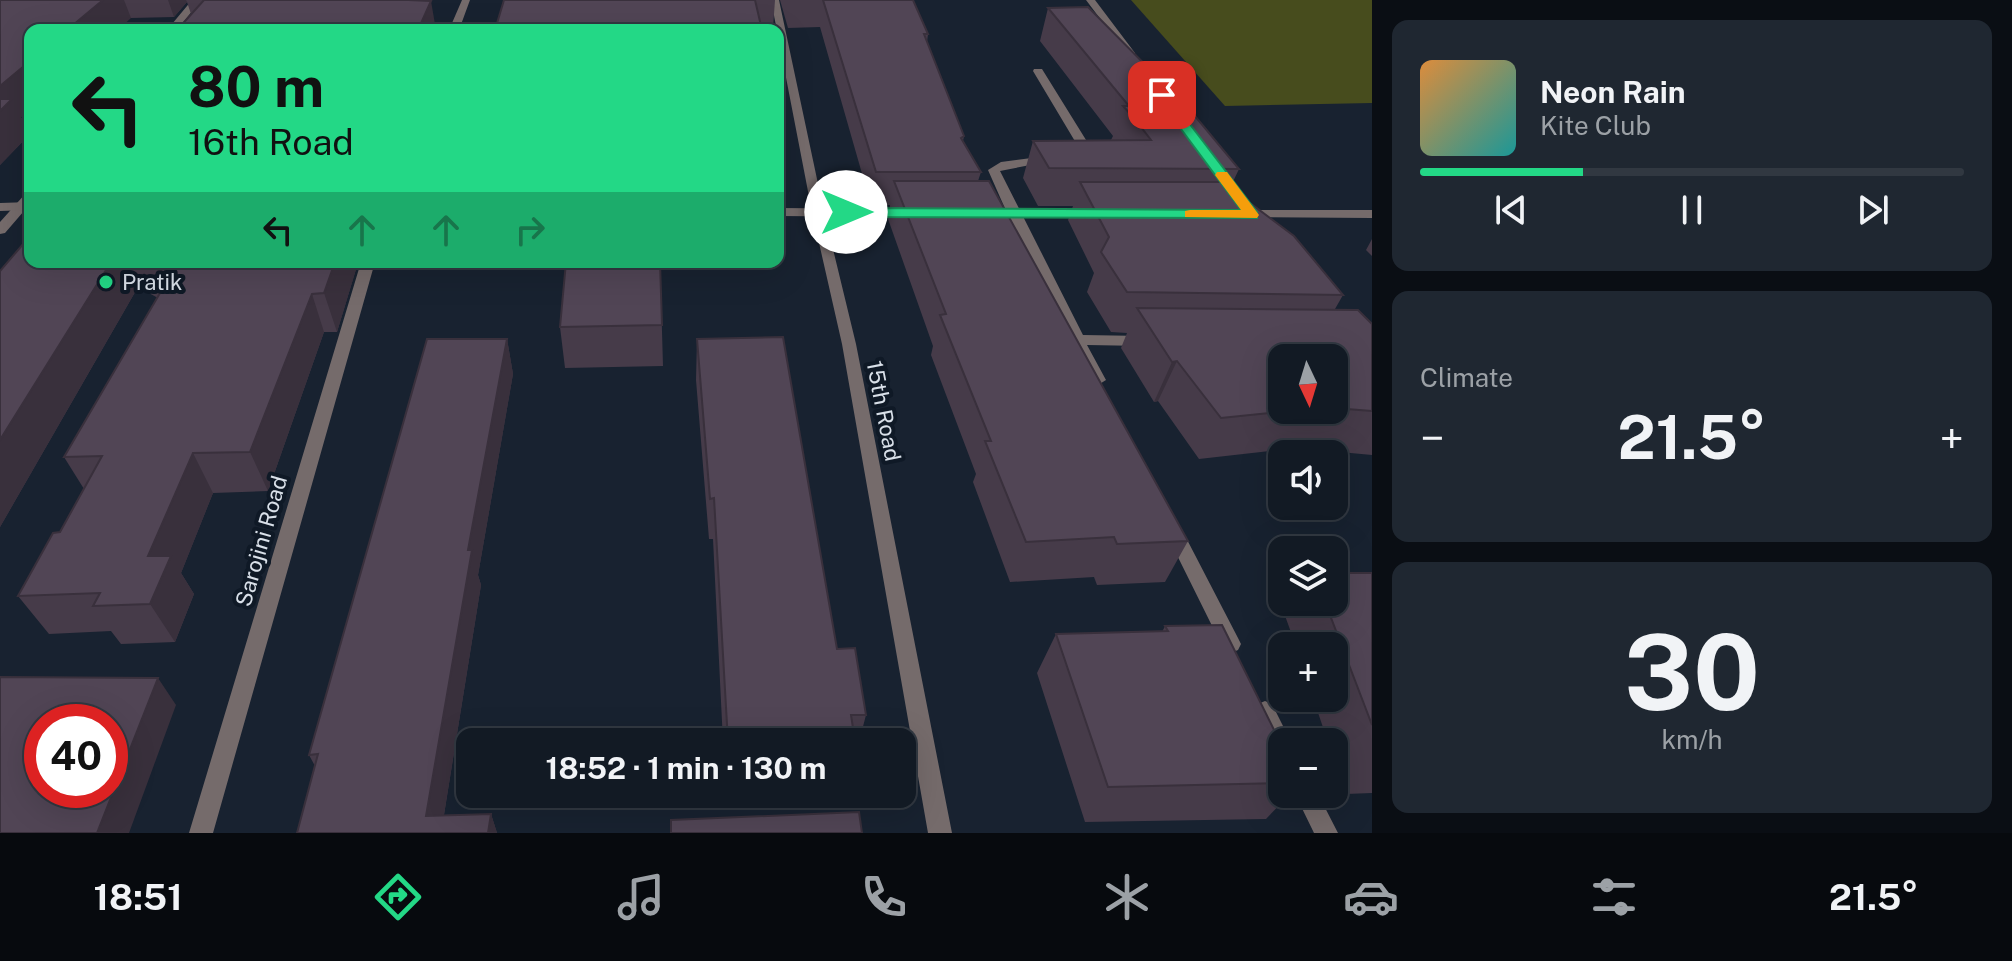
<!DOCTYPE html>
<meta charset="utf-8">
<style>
body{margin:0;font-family:"Public Sans",sans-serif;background:#1f2731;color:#f1f3f6;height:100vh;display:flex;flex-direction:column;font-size:30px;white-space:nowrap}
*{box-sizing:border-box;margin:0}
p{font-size:26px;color:#9ca1a6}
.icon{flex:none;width:44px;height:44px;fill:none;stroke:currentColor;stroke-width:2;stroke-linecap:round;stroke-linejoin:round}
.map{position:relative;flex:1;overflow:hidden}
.panel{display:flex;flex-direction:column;gap:20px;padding:20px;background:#0a0e14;width:640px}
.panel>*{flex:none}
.guide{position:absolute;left:24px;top:24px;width:760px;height:244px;border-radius:16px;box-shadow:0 8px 32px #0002,0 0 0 2px #313841;background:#23d886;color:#111;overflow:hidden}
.needle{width:52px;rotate:176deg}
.tools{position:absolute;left:1268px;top:344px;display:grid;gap:16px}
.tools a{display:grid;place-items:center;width:80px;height:80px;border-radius:16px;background:#121a24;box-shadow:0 8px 32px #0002,0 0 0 2px #313841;font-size:40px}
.speed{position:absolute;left:24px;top:704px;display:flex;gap:16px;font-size:40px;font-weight:700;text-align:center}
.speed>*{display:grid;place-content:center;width:104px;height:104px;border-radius:50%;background:#121a24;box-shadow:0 8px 32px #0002,0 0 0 2px #313841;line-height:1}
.speed .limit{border:12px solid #d22;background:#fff;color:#111}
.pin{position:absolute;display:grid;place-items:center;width:68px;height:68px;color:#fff;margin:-34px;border-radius:16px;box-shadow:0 4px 12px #0006}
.me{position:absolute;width:88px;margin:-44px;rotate:90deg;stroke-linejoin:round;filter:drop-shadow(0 0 6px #0008)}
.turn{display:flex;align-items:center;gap:28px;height:168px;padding:0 32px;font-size:36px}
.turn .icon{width:104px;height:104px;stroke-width:2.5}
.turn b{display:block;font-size:56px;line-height:68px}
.lanes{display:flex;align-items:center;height:76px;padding:0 32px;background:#0003;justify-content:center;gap:40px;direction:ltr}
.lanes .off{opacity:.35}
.big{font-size:60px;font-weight:700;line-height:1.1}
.panel .card{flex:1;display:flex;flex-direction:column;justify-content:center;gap:12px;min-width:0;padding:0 28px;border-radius:16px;background:#1f2731}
.panel .dial{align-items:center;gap:0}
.dial b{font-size:104px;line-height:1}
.song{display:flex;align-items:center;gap:24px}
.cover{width:96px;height:96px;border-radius:12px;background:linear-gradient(135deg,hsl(30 70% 55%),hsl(180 70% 35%))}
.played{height:8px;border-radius:4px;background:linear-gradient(90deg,#23d886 30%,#313841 30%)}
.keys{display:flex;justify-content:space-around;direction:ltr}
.heat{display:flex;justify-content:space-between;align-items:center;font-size:44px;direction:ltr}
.trip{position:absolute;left:456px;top:728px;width:460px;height:80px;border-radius:16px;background:#121a24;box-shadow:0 8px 32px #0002,0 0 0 2px #313841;font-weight:700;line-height:80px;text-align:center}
.menu{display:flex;height:128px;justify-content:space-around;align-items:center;background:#070a0e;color:#9ca1a6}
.menu .icon{width:56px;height:56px}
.menu .selected{color:#23d886}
.menu b{font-size:36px;color:#f1f3f6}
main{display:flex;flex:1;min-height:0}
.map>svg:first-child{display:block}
</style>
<main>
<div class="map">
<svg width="1372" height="833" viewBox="0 0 1372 833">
<rect width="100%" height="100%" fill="#182230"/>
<path fill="#474c1d" d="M1131 0H1372V103L1225 106Z"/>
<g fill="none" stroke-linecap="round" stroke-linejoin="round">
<path fill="#756b6b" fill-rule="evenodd" d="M192 0H201L177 30H167Z
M462 0H470L459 30H449Z
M771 0H779L824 212 856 344 952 833H928L842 344 812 212Z
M1086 0H1095L1135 53V57H1129Z
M1034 69H1042L1091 148 1083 160 1073 158 1079 148 1033 71Z
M1047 156 1051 157V161L1000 171 1083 335 1144 336 1151 341 1144 346 1087 345 1106 380 1098 385 1090 380 1007 213 988 170 1001 162Z
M30 192V204L5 233 0 234V222L26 193Z
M361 262H375L213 833H189Z
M1175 526 1181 528 1238 638 1241 644 1238 650 1231 653 1224 650 1166 533 1169 528Z
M1265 701 1272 704 1291 742H1282V756L1274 753 1254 711 1258 704Z
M1295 794H1318L1338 833H1314Z"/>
<path fill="#756b6b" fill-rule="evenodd" d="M30 202V210L0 211V203Z
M778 208 908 209 914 213 908 217 778 216Z
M988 209 1092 210 1098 214 1092 218 984 216V210Z
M1244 210H1372V218L1240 217V211Z"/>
</g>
<path fill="#463b49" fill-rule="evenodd" d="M0 0H427L191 14 187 2 174 17 131 18 30 30V109L21 117 30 134 0 165Z
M504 0H775L773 28H762Z
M780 0H913L928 34 927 42 964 136 963 141 981 172 978 181 1188 541 1165 582 1097 585 1094 577 1010 582 973 482 976 474 931 355 933 346 888 219 890 205H871L820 27 788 28Z
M1048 8 1239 169 1230 188 1343 295 1335 309 1372 324V455L1297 448 1199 459 1158 401 1154 402 1121 348 1127 333 1111 332 1087 292 1094 273 1068 220 1073 206H1038L1023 178 1033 141 1111 140 1113 136 1040 41ZM1334 358V410H1282Z
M1372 239V256L1366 250Z
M30 262H356L357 266 337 332H324L268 491 213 493 181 573 194 594 175 642 121 644 111 631 49 634 18 596 60 532 84 489 64 457 158 298 138 287 0 527V271Z
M660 262 663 366 565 368 560 327Z
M507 339 513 374 478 575 481 585 444 815 491 814 497 833H297L315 766 309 755Z
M697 339 866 715 859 742H723L713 539H709L696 380Z
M1372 573V793L1346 794 1334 759V742H1328L1313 698H1334V646H1296L1284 613 1292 602H1334Z
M1165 626 1282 746V794H1290L1266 819 1085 822 1037 673 1056 634 1162 632Z"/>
<path fill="#39303c" d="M103 0H124L131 18 118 30H67Z
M168 0H186L187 2 174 17Z
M431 1 436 30H418Z
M30 61V109L21 117 30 134 0 165V86Z
M111 262H126L138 287 0 527V440Z
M335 262H356L357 266 337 332 324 293Z
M312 294 324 332 268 491 250 452Z
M507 339 513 374 478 575 481 585 441 833 426 816 468 550Z
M1177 361 1158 401 1154 402 1172 362Z
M193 453 213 493 181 573 194 594 175 642 150 604 148 556Z
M158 678 176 705 129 833H97Z
M491 814 497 833H488Z"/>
<path fill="#514555" stroke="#39303c" stroke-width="2" fill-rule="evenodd" d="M0 0H103L67 30H30V61L0 86Z
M204 0H408L431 1 418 30H177Z
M504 0H755L762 30H495Z
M823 0H913L928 34H924L964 136 961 138 981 172H876Z
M1088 7 1190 110 1239 169 1049 168 1033 141 1151 140 1141 127H1165L1174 122 1164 115H1131L1123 106H1129L1048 8Z
M0 99H12L0 111Z
M894 181H989L1188 541 1117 544 1114 537 1026 542 985 441H991L940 315 946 314Z
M1080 182H1222L1294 236 1343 295 1127 292 1101 252 1109 237Z
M30 236V262H111L0 440V271Z
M144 262H335L324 293 312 294 250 452 193 453 148 556H171L150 604 93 606 100 593 18 596 53 533 60 532 102 456 64 457 170 276Z
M566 262H660L662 325 560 327Z
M1137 308 1358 310 1372 324V411L1334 408V358H1282V410H1298L1221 418 1177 361 1172 362Z
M783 337 837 649 855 648 866 715H851L855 741 728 742 714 498 710 499 697 339Z
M427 339H507L468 550H472L426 816 491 814 488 833H297L318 754 309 755Z
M1334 573H1372V725L1325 602H1334Z
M1222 625 1282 746V783L1108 787 1056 634 1168 631 1165 626Z
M0 677 158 678 97 833H0ZM42 722H110V790H42Z
M859 812 862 833H671V820Z"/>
<path fill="#23d886" stroke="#178c57" stroke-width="2" d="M1158 93H1166L1257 212V218L846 217 838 212 846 208 1241 210 1158 98Z"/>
<path fill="#f59e0b" d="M1217 172H1227L1259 215 1257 218 1185 217V211L1190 210H1241L1215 175Z"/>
<circle fill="#23d886" stroke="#0f1926" stroke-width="3" cx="106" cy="282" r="8"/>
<g text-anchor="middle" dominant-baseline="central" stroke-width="8" stroke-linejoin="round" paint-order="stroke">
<g font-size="22" fill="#d9e0e9" stroke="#0f1926" text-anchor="start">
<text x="122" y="282">Pratik</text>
</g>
<g font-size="22" fill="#d9e0e9" stroke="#0f1926">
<text transform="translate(884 411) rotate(79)">15th Road</text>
<text transform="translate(261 541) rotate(-74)">Sarojini Road</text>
</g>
</g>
</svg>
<div class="tools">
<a><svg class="needle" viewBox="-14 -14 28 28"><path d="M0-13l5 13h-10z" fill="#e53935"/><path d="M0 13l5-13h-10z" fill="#9ca1a6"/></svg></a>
<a><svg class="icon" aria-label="sound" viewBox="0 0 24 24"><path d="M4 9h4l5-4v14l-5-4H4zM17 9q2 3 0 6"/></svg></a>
<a><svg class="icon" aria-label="layers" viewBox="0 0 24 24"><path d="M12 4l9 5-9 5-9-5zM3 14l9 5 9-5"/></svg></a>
<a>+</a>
<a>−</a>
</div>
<div class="speed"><div class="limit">40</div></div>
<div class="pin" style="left:1162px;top:95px;background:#d93025"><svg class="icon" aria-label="arrive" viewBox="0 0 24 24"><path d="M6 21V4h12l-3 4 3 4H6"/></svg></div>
<svg class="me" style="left:846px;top:212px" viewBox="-20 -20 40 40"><circle r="19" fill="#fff"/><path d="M0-13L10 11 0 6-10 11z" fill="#23d886"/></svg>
<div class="trip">18:52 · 1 min · 130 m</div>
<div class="guide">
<div class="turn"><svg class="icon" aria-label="left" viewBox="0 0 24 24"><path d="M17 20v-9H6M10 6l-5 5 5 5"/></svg><div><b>80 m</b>16th Road</div></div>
<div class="lanes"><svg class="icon" aria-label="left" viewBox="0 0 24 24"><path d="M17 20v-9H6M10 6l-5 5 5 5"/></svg><svg class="icon off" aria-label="ahead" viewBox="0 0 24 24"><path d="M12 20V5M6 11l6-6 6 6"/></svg><svg class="icon off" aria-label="ahead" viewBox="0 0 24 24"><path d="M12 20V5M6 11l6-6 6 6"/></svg><svg class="icon off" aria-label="right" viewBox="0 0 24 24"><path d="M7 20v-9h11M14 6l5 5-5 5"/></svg></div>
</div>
</div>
<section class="panel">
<div class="card">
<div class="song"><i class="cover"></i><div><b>Neon Rain</b><p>Kite Club</p></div></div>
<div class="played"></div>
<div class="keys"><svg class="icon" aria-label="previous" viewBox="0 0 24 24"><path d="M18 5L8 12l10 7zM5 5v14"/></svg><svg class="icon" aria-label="pause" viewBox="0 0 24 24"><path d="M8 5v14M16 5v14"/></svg><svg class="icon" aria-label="next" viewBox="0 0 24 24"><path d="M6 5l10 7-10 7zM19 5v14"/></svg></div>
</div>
<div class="card"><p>Climate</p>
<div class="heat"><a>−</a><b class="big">21.5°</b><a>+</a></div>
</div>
<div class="card dial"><b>30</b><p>km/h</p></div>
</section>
</main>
<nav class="menu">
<b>18:51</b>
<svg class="icon selected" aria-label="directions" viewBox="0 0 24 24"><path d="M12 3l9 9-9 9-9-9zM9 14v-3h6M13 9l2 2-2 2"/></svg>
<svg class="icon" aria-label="music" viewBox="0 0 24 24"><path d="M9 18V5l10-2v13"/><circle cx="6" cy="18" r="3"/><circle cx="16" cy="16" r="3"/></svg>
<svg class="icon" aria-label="phone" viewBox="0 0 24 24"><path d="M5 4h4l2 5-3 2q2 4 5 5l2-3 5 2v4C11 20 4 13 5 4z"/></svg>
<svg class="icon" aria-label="climate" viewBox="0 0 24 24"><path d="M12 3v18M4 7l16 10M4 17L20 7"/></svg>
<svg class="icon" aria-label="car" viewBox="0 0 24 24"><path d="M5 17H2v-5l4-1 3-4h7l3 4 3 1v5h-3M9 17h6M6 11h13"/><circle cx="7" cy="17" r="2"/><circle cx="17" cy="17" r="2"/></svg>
<svg class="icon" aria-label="filters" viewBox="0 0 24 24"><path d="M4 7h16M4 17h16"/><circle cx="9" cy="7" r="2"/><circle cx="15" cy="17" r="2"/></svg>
<b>21.5°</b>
</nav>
